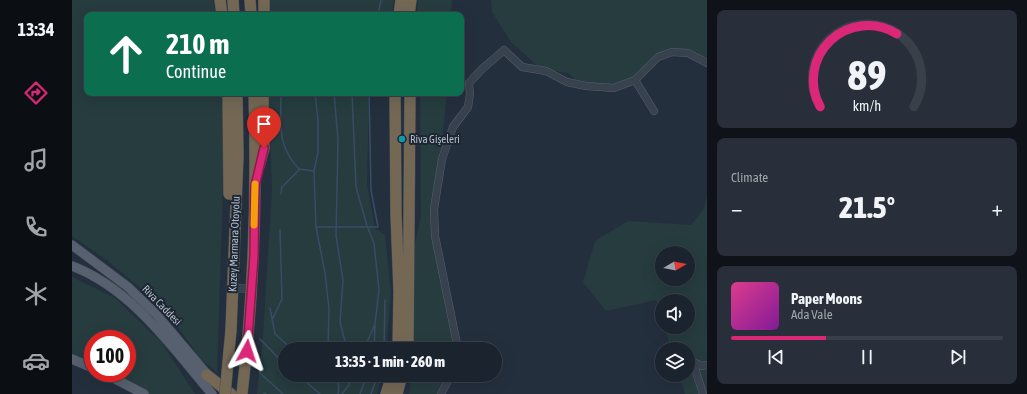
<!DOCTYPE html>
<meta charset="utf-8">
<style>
body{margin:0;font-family:"Asap Condensed",sans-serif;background:#282f3a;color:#f1f3f6;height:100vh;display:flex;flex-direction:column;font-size:15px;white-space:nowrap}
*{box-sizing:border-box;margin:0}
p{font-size:13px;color:#a0a4aa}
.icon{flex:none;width:22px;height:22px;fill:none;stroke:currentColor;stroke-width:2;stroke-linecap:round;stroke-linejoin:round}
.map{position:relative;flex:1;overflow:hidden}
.details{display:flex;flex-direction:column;gap:10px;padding:10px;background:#0f1319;width:320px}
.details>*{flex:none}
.hud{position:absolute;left:12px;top:12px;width:380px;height:84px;border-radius:8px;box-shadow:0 4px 16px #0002,0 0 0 1px #39404a;background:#0b6e4f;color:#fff;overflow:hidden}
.needle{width:26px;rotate:80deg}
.buttons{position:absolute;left:583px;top:246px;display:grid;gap:8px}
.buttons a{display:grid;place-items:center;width:40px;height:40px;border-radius:50%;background:#1b232e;box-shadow:0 4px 16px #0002,0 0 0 1px #39404a;font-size:20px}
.speed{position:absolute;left:12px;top:330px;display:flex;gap:8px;font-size:20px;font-weight:700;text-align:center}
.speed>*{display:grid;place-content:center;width:52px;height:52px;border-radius:50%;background:#1b232e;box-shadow:0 4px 16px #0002,0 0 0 1px #39404a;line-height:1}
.speed .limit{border:6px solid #d22;background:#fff;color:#111}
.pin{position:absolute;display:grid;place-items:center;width:34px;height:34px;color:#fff;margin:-41px -17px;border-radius:50% 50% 50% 0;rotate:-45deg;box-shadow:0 0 4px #0007}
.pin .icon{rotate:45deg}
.me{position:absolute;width:44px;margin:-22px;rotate:5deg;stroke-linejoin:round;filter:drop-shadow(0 0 3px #0008)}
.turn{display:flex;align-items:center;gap:14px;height:84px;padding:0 16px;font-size:18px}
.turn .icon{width:52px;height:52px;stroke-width:2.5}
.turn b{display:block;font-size:28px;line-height:34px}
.big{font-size:30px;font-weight:800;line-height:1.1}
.details .tile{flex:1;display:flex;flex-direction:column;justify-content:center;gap:6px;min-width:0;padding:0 14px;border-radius:8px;background:#282f3a}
.details .dial{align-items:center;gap:0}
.dial svg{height:104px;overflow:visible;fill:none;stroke:#39404a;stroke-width:7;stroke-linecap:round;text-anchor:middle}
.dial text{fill:#f1f3f6;stroke:none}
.song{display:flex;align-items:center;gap:12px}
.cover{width:48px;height:48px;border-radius:6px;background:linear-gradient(135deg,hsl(330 70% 55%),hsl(290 70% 35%))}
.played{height:4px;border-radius:2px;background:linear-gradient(90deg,#db2777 35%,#39404a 35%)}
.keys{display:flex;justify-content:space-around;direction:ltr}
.heat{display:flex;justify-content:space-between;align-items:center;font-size:22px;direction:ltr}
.trip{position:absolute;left:206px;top:342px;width:224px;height:40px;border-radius:20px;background:#1b232e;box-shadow:0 4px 16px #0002,0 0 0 1px #39404a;font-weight:800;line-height:40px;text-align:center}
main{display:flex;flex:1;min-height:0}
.menu{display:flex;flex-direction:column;width:72px;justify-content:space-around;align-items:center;background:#0b0e12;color:#a0a4aa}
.menu .icon{width:28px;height:28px}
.menu .on{color:#db2777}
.menu b{font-size:18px;color:#f1f3f6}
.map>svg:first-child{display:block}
</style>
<main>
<nav class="menu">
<b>13:34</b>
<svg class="icon on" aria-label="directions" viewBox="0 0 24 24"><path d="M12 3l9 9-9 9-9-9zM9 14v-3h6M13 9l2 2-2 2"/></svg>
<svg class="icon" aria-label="music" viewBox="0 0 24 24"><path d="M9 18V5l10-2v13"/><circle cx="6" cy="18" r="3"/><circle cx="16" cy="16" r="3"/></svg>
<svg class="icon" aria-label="phone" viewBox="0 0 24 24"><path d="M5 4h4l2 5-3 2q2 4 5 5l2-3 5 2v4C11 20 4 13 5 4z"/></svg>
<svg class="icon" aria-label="climate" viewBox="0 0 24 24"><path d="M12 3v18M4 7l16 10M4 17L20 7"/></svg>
<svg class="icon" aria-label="car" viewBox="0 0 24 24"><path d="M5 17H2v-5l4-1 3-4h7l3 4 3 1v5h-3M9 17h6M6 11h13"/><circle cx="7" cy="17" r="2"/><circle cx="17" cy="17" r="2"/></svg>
</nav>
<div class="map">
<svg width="635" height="394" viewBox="0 0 635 394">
<rect width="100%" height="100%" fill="#242f3e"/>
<path fill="#263c3f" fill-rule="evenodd" d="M0 0H141L144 15H15V93H150L152 159 145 373 127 357 111 334 85 302 36 261 0 236Z
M196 0H322L320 15H196Z
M346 0H380L379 15H345Z
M419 0H635V61L600 51 560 78 547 85 531 86 503 79 496 73 469 69 439 42 420 12Z
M197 93H297L295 184 303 228 313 235 319 292 314 349H213V375H310L305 394H185L191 336 200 189Z
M348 93H375L360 236 383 349H342L339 262 349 216Z
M635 195V394H613L607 375H616V349H599L593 327H616V301H590V318L584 300 534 311 511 282 523 241 556 221 619 225 632 209ZM590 253H616V279H590Z
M0 277 43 298 89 342 123 394H66L34 373H55V339H21V367L0 359Z
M340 375H377L368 394H337Z"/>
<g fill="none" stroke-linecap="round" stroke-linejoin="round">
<path stroke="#394c67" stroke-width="1.5" d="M306 15 309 0
M209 93C209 123 204 145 227 169L242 171
M243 93 246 120V152L242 171 244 227 253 273 257 309 256 349
M262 93 266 140 264 236 271 280 268 322 275 349
M280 93 284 187 295 226 302 243 307 290 303 324 292 349
M209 194 210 187 227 170
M244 227H306L299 190 297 93
M198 308 203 334 220 349
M200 320 210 299 208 230
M188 339 213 365
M302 349 303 326
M312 349 313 300
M187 372 211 394
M226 375 248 394
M260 375 267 385 266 394
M192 393 194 394
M270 394 277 385 279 375
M288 394 295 375
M299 394 306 375"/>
<g stroke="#565f6c" stroke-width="8">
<path id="minor" d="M563 80 582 111
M161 288 180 289
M386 349 363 236 362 209 370 159 381 127 396 107 398 94 397 83 410 69 432 50 450 67 474 71 495 82 514 86 542 88 563 80 586 57 600 52 616 53 635 63
M621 362 631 394
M621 362 630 366 635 365
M369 394 379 375"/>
</g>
<g stroke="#414a57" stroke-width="10">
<path id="major" d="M0 245 56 287 84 314 139 379
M0 266C60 289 100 347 140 394
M0 359 21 368
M32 373 72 394"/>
</g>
<g stroke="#434c59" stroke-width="12">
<path id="highway" d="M148 0 150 15
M161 0 162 15
M178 0 179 15
M192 0V15
M327 15 329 0
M337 15 339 0
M156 93 157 194
M323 93 324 214 327 291 326 349
M187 166 192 148 191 93
M159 330 166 156 165 93
M336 349 338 93
M135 375 159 394
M170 394C182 294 185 194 182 93
M314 394 320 375
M325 394 330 375"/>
</g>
<use href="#minor" stroke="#38414e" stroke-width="7"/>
<use href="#major" stroke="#56606e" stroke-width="9"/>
<use href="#highway" stroke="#746855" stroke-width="11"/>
<g stroke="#434c59" stroke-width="12" stroke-linecap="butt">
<path id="highway-bridge" d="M153 394 159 330"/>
</g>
<use href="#highway-bridge" stroke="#746855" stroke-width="11"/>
</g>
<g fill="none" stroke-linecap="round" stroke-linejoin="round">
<g stroke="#8e194d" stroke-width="10">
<path id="route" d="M175 351 182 256 183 186 192 148"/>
</g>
<use href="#route" stroke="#db2777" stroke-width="7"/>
<path stroke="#f59e0b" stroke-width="7" d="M182 225 183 184"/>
</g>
<circle fill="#0f9aa8" stroke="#1d2633" stroke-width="1.5" cx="330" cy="139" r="4"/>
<g text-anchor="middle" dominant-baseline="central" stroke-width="4" stroke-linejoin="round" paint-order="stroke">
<g font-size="11" fill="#b4bcc9" stroke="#1d2633" text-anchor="start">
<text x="338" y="139">Riva Gişeleri</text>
</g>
<g font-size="11" fill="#b4bcc9" stroke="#1d2633">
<text transform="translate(162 244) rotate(-88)">Kuzey Marmara Otoyolu</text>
<text transform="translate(90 305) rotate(46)">Riva Caddesi</text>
</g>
</g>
</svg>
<div class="buttons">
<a><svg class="needle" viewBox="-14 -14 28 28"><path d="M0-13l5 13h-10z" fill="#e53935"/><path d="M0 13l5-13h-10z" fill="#a0a4aa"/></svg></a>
<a><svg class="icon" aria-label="sound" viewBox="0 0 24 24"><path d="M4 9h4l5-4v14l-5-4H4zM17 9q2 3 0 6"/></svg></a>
<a><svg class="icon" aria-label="layers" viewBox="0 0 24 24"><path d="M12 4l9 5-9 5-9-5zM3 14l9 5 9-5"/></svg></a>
</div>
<div class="speed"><div class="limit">100</div></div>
<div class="pin" style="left:192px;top:148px;background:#d93025"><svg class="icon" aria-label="arrive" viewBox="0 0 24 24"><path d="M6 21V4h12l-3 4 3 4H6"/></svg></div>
<svg class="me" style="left:175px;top:351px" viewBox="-20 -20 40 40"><path d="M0-17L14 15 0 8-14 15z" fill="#db2777" stroke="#fff" stroke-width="4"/></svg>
<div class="trip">13:35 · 1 min · 260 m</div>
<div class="hud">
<div class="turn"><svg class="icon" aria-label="ahead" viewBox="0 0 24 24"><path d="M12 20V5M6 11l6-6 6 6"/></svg><div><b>210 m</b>Continue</div></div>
</div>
</div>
<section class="details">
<div class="tile dial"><svg viewBox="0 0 100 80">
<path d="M14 69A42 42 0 1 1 86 69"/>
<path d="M14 69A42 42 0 0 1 73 13" stroke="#db2777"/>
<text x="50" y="56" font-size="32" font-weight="700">89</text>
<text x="50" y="72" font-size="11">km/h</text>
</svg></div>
<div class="tile"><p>Climate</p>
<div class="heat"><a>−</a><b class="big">21.5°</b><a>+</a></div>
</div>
<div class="tile">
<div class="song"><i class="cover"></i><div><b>Paper Moons</b><p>Ada Vale</p></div></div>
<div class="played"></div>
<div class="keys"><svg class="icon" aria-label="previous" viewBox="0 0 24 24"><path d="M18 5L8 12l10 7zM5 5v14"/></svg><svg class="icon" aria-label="pause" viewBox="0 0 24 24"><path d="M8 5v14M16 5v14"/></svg><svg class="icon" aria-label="next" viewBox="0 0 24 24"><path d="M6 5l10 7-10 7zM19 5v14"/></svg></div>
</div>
</section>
</main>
